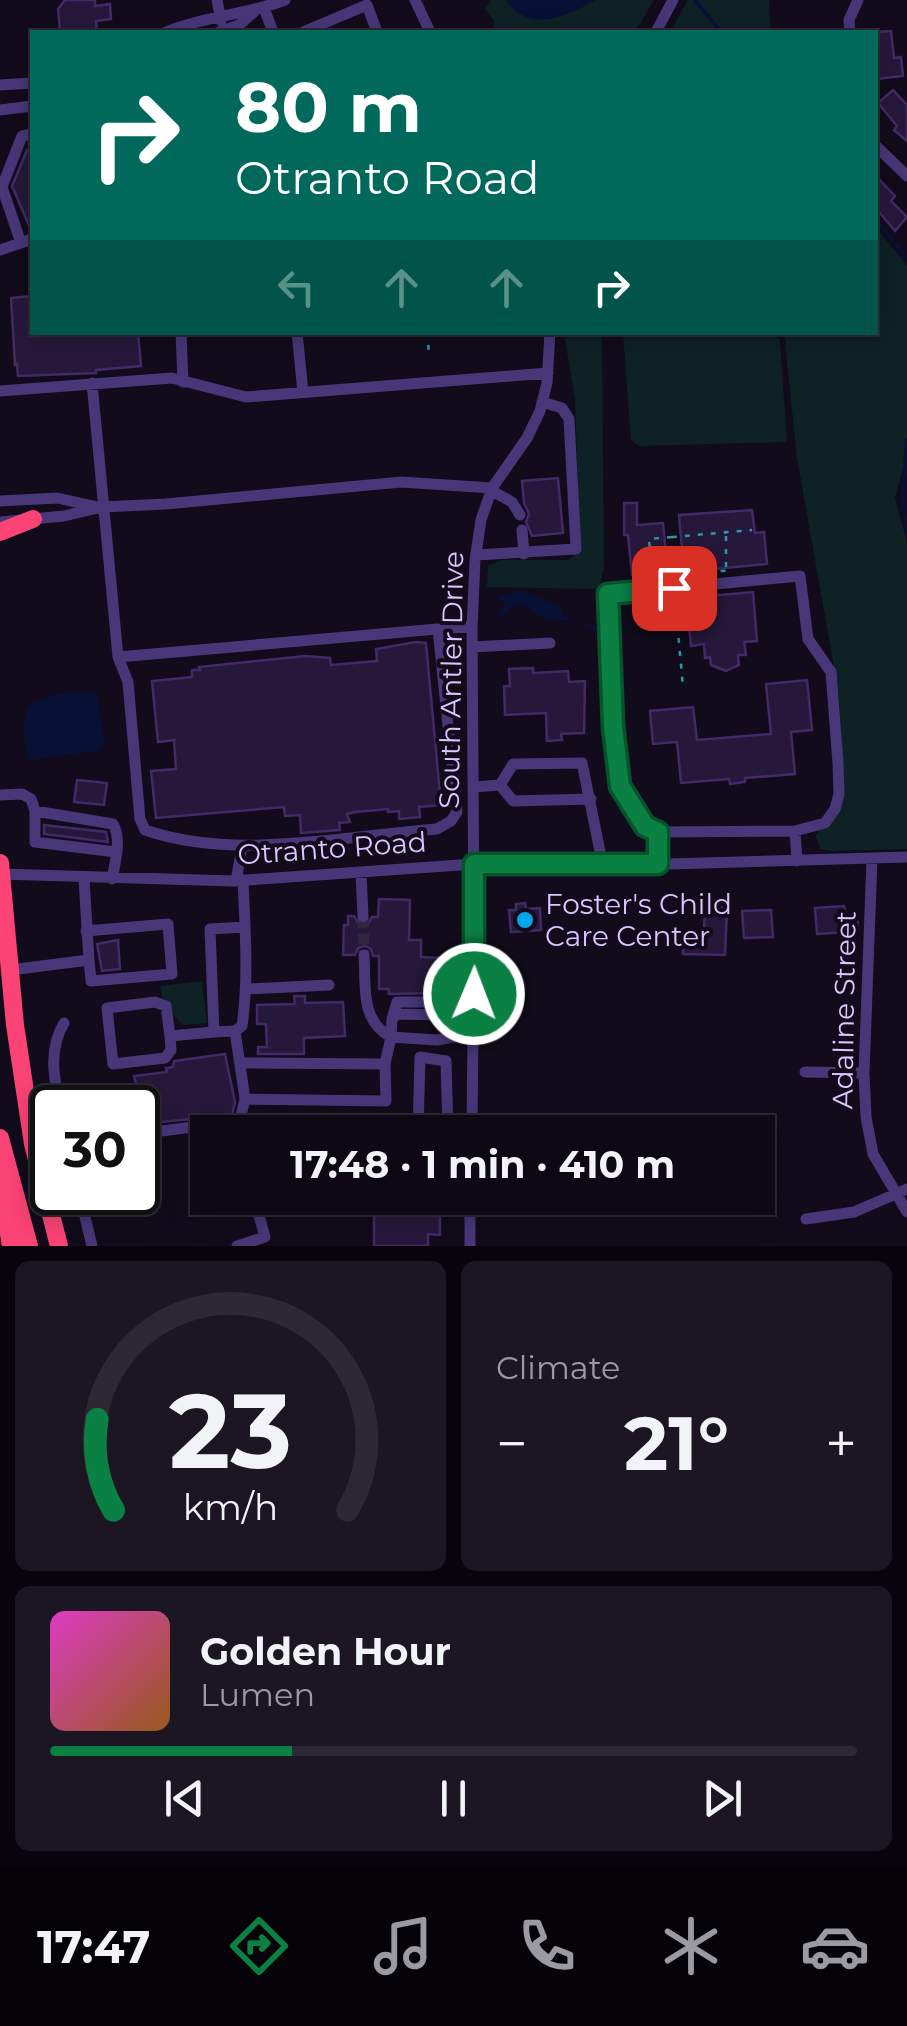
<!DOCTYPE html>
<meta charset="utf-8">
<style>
body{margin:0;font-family:Montserrat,sans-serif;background:#1b1622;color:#f1f3f6;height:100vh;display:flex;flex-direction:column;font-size:38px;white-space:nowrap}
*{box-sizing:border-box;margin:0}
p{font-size:32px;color:#9a9aa0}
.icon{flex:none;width:55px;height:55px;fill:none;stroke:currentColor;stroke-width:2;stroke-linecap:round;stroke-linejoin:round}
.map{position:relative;height:1246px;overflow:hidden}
.side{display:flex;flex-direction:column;gap:15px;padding:15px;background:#07040b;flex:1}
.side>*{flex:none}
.top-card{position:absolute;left:30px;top:30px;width:848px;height:305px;border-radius:0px;box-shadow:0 5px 25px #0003,0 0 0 2px #2d2934;background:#00695c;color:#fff;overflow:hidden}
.speed{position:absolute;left:30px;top:1085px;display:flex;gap:20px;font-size:50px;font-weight:700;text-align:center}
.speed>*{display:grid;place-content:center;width:130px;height:130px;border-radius:50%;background:#0d0814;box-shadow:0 5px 25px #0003,0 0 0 2px #2d2934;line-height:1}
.speed .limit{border:5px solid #111;border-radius:15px;background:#fff;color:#111}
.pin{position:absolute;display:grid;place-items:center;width:85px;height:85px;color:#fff;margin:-42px;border-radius:20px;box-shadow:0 5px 15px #0006}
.me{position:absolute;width:110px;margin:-55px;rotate:1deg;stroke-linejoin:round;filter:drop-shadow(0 0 8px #0008)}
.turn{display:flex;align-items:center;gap:35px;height:210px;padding:0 40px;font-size:45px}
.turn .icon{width:130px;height:130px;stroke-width:2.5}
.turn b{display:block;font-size:70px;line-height:85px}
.lanes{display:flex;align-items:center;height:95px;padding:0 40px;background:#0003;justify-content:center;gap:50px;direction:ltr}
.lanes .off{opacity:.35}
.big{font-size:75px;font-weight:700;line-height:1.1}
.side .widget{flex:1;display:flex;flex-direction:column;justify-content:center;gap:15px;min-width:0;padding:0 35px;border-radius:15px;background:#1b1622}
.side .dial{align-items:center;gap:0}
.dial svg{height:260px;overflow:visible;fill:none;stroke:#2d2934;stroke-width:7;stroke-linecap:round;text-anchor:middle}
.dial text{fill:#f1f3f6;stroke:none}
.song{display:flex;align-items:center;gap:30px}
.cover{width:120px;height:120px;border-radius:15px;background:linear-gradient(135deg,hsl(310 70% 55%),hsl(30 70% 35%))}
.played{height:10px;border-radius:5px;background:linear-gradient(90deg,#0b8043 30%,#2d2934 30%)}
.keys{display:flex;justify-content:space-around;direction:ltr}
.heat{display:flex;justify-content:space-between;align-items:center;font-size:55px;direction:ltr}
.side .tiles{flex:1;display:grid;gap:15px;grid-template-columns:1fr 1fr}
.widget:last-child{grid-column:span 2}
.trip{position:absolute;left:190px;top:1115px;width:585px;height:100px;border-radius:0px;background:#0d0814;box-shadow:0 5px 25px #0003,0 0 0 2px #2d2934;font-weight:700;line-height:100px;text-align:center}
.tab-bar{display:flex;height:160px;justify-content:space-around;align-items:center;background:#050308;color:#9a9aa0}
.tab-bar .icon{width:70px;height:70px}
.tab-bar .selected{color:#0b8043}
.tab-bar b{font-size:45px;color:#f1f3f6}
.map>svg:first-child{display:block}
</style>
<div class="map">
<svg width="907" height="1246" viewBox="0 0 907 1246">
<rect width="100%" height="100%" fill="#110b1b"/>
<path fill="#0e2124" d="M492 0H506L565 15 595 0H654L635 32H485L493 28 494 21 485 9Z
M688 0H769L771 32H670Z
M875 227 907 265V454L895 498 907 542V849L831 851 821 849 815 836 828 819 843 787 839 695 797 458 784 333 875 332Z
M564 333H602L604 567 599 589 487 587 488 566 501 560H568L580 551 575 399Z
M623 333H772L780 340 787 442 639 446 631 440Z
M202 981 207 1023 183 1025 170 1012 169 1002 162 997 160 986Z"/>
<path fill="#091036" d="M506 0H595C568 17 527 34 506 0Z
M516 591C533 592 545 600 561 607L563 616 598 627 599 632 576 620 548 621 522 604 509 609 497 623 505 602 498 598 499 594 505 596Z
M85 690 97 694 104 740 102 750 31 760C22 747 22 722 28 707 48 691 63 696 85 690Z"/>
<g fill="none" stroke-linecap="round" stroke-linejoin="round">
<path stroke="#091036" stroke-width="4" d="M695 0 721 32
M875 218 907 259
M907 440 903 498 907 532"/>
</g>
<path fill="#26183b" stroke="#432a67" stroke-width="2.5" d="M65 0H95V6L110 4 111 19 96 21 97 32H60L58 9Z
M891 31 894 58 901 57 903 76 876 79 875 32Z
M893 90 907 105V141L894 130 897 126 878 103Z
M27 150 32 153 31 230 12 186Z
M875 175 895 196 891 201 907 217 895 231 875 207Z
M32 296V332H138L141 366 96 370V373L18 376 17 364 15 365 11 298Z
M558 478 563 533 532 536 526 522 529 514 524 503 522 481Z
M624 503H637V525L663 523 668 573 632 575 628 535H624Z
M752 510 755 533 764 532 767 564 684 572 679 515Z
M753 592 757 641 744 642 746 655H738L739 665 726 671 711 665 710 657 705 658 704 644 691 646 686 598Z
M416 642 426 643 441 805 419 807 420 817 399 819V811L388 812V809L355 812 347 814 350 822 339 823 340 830 301 833 300 815 285 816 284 807 156 818 151 771 176 769 174 740 158 742 152 681 192 677V670H200L199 667 305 656 330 658 331 665 377 661 376 649Z
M533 668V673L568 671 569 682 585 681 584 733 561 734 562 740 547 741 546 713 505 715 504 686H510L509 669Z
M807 680 812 730 791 732 795 774 745 778V782L730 784 729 779 681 783 677 742 653 744 650 711 693 707 697 740 771 734 766 684Z
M77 780 107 783 104 805 74 802Z
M44 825 106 832 108 842 44 834Z
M379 899 410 900 409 940H421V957L441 958 439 993 389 994V989H379V956H373L371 949 365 946 358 948 355 955H343L344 925H348V916H354L360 926 367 925 372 917H378Z
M525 903 526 909 540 908 541 930 511 932 509 910H516V904Z
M844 906 847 918 857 917 858 928H848V932L817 934 815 908Z
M705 907 727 908 725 955 683 954V932H704Z
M771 910 773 937 744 938 742 911Z
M118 940 120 969 102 971 97 944Z
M294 996H305V1003L343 1002 345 1036 304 1038V1054H258V1047H267L266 1024H257V1005L295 1004Z
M225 1054 235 1102 232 1115 141 1124 138 1108H96L94 1090 136 1084 134 1076 167 1072 166 1068 173 1067 174 1061Z
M370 1198H425V1211H440V1235L428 1234V1246H374V1214H370Z"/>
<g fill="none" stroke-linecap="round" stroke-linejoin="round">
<path stroke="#2f273d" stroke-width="11" stroke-dasharray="11 5.5" stroke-linecap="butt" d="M363 917 364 955"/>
<path stroke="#2e97a9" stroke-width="2.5" stroke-dasharray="5 8" stroke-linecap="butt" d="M427 332 429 354
M672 537 649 539 652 577 733 570
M726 567V534
M676 577 673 537 752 530
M675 599 683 687"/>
<path stroke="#473779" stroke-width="11" d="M217 0 221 21
M415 0 430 32
M264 8 273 32
M166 32C205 16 246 15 285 0
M219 32 239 25 254 12
M303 32 367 5 377 32
M656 32 673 0
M850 32 849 20 858 0
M0 85 32 83
M0 110 32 106
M875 145 907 176
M21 243 2 187 22 136 32 134
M0 250 32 239
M181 332 183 382
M297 332 303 392
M92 383 118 657 128 682 140 819 145 830C235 861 344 836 437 829L451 821 457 812 438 629
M0 391 172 378 246 397 548 373
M492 491 512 502 520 515
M0 501 57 498 98 507
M0 522 64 516 102 507 166 504 401 482 492 488
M522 530 524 554
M476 555 576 549 569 419 562 408 542 402
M800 576 808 639 831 672 838 763 839 794 835 809 825 823 795 831 658 832 645 826 620 787 613 726 607 594Z
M472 647 550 643
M118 657 472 626
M500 785 513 801 591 799
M474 787 500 785 513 764 582 763 603 866
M0 795 22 794 31 799 35 811 113 824C122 840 115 862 112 879
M35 811V842L116 852
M795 831 797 861
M872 859 864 1073 866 1117 873 1154 907 1212
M657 864 658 832
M361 872 363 917
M0 874 233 881 474 864 567 867 907 857
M243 880C245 930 249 978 242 1026L235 1031 214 1032 210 929 245 927
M236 881 242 847
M86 931 168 924 172 974 91 981 89 960
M364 955C366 986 360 1021 391 1037L392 1019 397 1014 442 1015 447 1012 451 961 456 957H474
M10 970 89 960 84 879
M248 989 329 985
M392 1019 397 1002H449
M235 1031 245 1099 386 1101 385 1064 240 1063
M170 1036 171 1050 165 1058 113 1064 107 1008 155 1002 166 1006 170 1036 214 1032
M385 1064 391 1037 437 1040 473 1033
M805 1072 864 1073
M60 1108C54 1078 48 1050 64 1023
M237 1132 245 1099
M418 1132 420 1057 446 1061 448 1132
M472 1132 474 923 472 629 475 560 481 520 492 488 527 438 540 411 547 383 550 332
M138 1134 216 1124 237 1127
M79 1192 92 1246
M806 1219 854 1212 907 1189
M237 1246 265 1237 254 1198
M470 1246V1198"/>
<path stroke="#fb4375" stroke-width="18" d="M0 532 33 519
M0 863 15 1025 33 1144 59 1246
M0 1138 29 1246
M0 1181 11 1246"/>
</g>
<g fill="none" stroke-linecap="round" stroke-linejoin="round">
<g stroke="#07532c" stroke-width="25">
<path id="route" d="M474 994V864H658V832L645 826 620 786 613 726 608 594 674 588"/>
</g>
<use href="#route" stroke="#0b8043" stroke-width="18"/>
</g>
<circle fill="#05a4eb" stroke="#110b1b" stroke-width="4" cx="525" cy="920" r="10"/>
<g text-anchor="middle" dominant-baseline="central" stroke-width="8" stroke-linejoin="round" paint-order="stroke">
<g font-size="28" fill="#d8c6fe" stroke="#110b1b">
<text transform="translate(451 680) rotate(-89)">South Antler Drive</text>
<text transform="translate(332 848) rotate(-4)">Otranto Road</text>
<text transform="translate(844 1010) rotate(-89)">Adaline Street</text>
</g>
<g font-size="28" fill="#d8c6fe" stroke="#110b1b" text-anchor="start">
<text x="545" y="904">Foster's Child<tspan x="545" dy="32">Care Center</tspan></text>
</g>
</g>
</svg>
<div class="speed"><div class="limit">30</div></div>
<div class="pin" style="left:674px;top:588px;background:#d93025"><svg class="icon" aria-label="arrive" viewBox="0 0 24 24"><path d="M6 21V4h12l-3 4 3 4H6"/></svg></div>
<svg class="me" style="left:474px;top:994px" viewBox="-20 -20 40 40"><circle r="17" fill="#0b8043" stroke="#fff" stroke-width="3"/><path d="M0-11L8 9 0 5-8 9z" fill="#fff"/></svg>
<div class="trip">17:48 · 1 min · 410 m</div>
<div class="top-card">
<div class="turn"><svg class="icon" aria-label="right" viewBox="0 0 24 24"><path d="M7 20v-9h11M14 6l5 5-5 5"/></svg><div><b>80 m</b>Otranto Road</div></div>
<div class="lanes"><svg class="icon off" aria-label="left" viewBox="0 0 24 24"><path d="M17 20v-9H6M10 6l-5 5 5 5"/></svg><svg class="icon off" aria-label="ahead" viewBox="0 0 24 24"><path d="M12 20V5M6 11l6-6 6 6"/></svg><svg class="icon off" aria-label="ahead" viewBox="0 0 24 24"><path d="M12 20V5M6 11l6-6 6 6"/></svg><svg class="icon" aria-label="right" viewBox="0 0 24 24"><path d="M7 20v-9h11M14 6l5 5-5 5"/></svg></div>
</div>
</div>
<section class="side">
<div class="tiles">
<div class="widget dial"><svg viewBox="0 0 100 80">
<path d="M14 69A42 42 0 1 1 86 69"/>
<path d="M14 69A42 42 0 0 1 9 41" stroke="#0b8043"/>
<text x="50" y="56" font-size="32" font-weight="700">23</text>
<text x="50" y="72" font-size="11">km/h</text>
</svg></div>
<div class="widget"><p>Climate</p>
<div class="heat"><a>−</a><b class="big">21°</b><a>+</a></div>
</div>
<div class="widget">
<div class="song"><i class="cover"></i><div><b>Golden Hour</b><p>Lumen</p></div></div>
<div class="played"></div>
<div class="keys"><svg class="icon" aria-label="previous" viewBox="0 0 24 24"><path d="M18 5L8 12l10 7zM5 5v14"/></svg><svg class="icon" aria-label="pause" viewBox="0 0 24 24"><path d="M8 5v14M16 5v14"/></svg><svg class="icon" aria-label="next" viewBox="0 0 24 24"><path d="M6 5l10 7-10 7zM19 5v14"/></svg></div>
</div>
</div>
</section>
<nav class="tab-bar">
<b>17:47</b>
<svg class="icon selected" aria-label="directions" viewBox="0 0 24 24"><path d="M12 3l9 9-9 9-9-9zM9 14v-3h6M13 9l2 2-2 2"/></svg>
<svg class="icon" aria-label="music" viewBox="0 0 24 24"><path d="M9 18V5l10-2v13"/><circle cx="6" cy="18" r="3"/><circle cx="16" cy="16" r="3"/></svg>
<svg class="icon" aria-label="phone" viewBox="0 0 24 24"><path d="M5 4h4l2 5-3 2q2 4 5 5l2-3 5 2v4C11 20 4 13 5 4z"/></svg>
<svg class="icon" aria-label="climate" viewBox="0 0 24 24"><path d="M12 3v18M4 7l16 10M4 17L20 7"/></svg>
<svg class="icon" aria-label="car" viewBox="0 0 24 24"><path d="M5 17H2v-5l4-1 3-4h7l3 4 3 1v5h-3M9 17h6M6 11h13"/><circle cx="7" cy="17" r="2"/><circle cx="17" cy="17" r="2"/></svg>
</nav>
